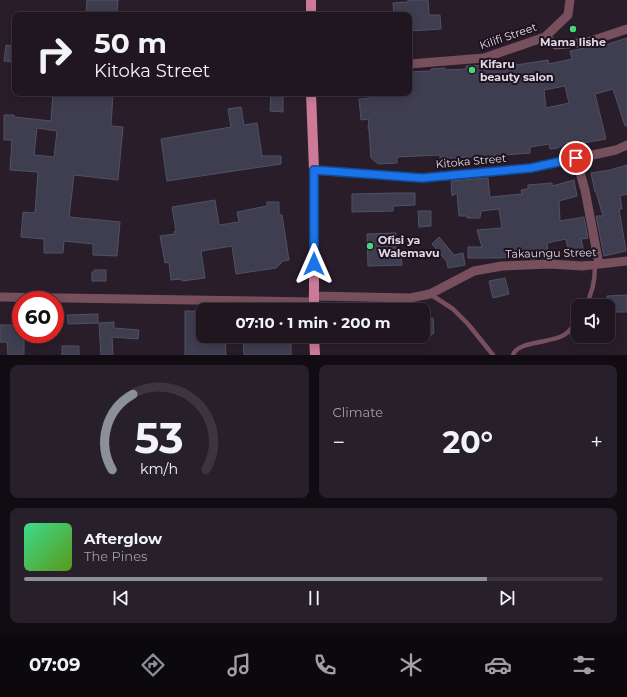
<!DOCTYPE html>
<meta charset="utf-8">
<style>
body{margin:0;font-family:Montserrat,sans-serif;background:#271f29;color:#f1f3f6;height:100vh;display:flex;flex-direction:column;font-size:15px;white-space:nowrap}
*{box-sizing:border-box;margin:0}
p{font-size:13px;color:#a19fa5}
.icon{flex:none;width:22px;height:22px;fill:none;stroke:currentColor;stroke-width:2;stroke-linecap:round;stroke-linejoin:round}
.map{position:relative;height:355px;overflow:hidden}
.panel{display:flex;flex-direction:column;gap:10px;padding:10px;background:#110c12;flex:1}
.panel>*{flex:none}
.guide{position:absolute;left:12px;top:12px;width:400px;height:84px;border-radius:8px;box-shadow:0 2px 10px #0003,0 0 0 1px #3c353e;background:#1f1620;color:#f1f3f6;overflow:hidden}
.buttons{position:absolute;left:571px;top:299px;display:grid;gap:8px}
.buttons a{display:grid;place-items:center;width:44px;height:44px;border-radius:8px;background:#1f1620;box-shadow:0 2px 10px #0003,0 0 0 1px #3c353e;font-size:20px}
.speed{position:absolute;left:12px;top:291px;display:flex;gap:8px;font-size:20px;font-weight:700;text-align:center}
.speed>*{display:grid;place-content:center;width:52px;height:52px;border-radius:50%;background:#1f1620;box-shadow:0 2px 10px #0003,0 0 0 1px #3c353e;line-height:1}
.speed .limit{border:6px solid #d22;background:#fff;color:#111}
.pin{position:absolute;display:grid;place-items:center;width:34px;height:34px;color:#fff;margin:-17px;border:2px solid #fff;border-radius:50%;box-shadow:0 1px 4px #0007}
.me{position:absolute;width:44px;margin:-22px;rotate:0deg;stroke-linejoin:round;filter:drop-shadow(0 0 3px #0008)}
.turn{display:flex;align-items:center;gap:14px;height:84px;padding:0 16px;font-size:18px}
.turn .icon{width:52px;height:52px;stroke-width:2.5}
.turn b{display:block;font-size:28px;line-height:34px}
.big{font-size:30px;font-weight:700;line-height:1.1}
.panel .widget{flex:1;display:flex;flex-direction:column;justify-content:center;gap:6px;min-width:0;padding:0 14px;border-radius:8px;background:#271f29}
.panel .dial{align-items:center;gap:0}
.dial svg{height:104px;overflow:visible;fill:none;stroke:#3c353e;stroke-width:7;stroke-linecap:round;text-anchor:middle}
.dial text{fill:#f1f3f6;stroke:none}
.song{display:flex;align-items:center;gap:12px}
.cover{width:48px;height:48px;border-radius:6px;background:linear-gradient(135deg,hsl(150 70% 55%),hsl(90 70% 35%))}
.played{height:4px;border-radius:2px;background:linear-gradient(90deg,#8c9099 80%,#3c353e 80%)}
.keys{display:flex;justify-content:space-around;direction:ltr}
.heat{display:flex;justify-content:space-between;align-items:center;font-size:22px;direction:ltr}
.panel .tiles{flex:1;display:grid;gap:10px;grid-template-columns:1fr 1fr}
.widget:last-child{grid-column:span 2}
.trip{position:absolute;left:196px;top:303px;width:234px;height:40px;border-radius:8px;background:#1f1620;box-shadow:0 2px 10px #0003,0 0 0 1px #3c353e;font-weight:700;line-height:40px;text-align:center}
.menu{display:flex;height:64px;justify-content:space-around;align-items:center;background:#0c090d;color:#a19fa5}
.menu .icon{width:28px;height:28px}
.menu .selected{color:#8c9099}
.menu b{font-size:18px;color:#f1f3f6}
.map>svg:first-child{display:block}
</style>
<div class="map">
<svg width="627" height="355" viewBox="0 0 627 355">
<rect width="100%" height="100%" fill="#291d2a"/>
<path fill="#3f3d50" stroke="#525164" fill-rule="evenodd" d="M87 0H118L117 15H86Z
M408 0H428L429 15H440L441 29 409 31V15H394L393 3 408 2Z
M627 38V126H625L613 89 595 94 606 139 583 143 582 139 565 143 558 148 550 149 549 144 530 147V153L492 156V161L482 162V156L440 159V155L397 157V163L378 164 371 158 369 129H368L369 119 361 120 359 99 370 98V93H409V72L431 71V69L445 68V70L466 69V66L489 65V63L500 62V64L516 63V65L548 60 549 64 572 59 570 51 598 45 599 47ZM565 86 569 103 546 108 544 90Z
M6 45 15 46V62L4 61Z
M53 93H113L111 126 123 127 118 180 74 175 69 217 120 222 117 256 93 255V244L64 241 63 253H44V239L21 237 23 212 35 213 38 172 10 170 12 140H4V115H14V117L51 121ZM37 128 57 131 54 157 34 155Z
M271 93H283V112L270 111Z
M241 107 244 125 257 123 262 156H281V164L167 181 161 139 231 127 228 109Z
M627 165V194L620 196 622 209H619L626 251 604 256 596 216H603L596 192H595L591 173 610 170Z
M488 178 490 197 522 194 521 190 528 189V185L552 183V186L574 180 577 196 559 201 560 221 584 217 588 238 581 239 584 252 569 255 566 239 547 243 549 258 530 259 529 255 499 258H468V247H482L477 230 502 228 499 209 481 211 480 218H467V216H459L457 193 452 196 451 181Z
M393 193H415V205L393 206V211L352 212V194Z
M215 200 219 225 239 222 237 212 267 206V202H279V215H282L289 260 283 261 276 268 236 274 232 246 201 251 205 278 182 281V279L171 280 169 262 165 263 160 236 175 234 174 232 176 231 172 207Z
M418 211H431V226L419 227Z
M396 233V256L401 255 402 265 368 266 367 234Z
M439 237 454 255 463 253 465 265 448 268 447 262 432 244Z
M94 270H106V281H92V272H94Z
M505 278 509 294 493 298 489 281Z
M627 295V312H608L607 296Z
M429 309 430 318H433L434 333 432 334V335L423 336V310Z
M185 311H203V336H225L226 355H185Z
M98 314V323L68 324 67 315Z
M114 322V328L139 330 138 339 112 337 113 355H101L99 323Z
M0 325H21V334H24V355H8L7 342H0Z
M243 336H291V355H244Z
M62 346H79V355H62Z"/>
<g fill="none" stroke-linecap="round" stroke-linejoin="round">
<path stroke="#774f5d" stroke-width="4.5" d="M430 294 453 309 468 324 493 355
M585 306C593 293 595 281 595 266
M513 355C517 341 552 343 564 335 571 331 574 325 578 318"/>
<path stroke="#774f5d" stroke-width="9" d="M545 37 556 45 588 42 627 29
M409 64 484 58 545 37 568 15 570 0
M576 158 585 190 599 264
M314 170 422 178 531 168 616 150 627 145
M313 296 410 298 430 294 474 271 502 266 550 264 582 266 627 261
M0 297 314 302"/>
<path stroke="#cd7a98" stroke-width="10" d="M311 15V0
M311 93 314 170V310
M314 336 315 355"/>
</g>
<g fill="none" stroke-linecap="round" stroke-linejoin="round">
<g stroke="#114b97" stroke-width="10">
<path id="route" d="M314 264V170L422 178 531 168 576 158"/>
</g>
<use href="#route" stroke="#1a73e8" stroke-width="7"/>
</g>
<g fill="#47d779" stroke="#1f1321" stroke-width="1.5">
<circle cx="573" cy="29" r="4"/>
<circle cx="472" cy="70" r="4"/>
<circle cx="370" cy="246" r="4"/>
</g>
<g text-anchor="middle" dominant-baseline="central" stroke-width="4" stroke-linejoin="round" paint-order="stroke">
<g font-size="11" fill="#e0d8e1" stroke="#1f1321">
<text transform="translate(508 36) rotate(-19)">Kilifi Street</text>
<text transform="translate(471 161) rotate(-5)">Kitoka Street</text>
<text transform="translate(551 253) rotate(-1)">Takaungu Street</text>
</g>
<g font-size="11" font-weight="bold" fill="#e0d8e1" stroke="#1f1321" text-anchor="start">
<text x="573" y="42" text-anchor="middle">Mama lishe</text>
<text x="480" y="64">Kifaru<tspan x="480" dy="13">beauty salon</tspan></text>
<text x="378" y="240">Ofisi ya<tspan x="378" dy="13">Walemavu</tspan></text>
</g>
</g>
</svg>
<div class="buttons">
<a><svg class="icon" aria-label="sound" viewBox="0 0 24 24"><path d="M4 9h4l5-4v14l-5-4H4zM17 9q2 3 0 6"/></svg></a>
</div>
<div class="speed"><div class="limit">60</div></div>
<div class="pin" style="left:576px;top:158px;background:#d93025"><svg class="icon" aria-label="arrive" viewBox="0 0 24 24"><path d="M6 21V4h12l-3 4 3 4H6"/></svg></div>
<svg class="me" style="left:314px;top:264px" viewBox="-20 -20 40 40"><path d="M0-17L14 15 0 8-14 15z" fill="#1a73e8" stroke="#fff" stroke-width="4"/></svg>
<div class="trip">07:10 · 1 min · 200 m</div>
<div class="guide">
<div class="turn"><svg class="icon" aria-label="right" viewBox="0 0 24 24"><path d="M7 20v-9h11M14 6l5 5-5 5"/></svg><div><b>50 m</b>Kitoka Street</div></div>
</div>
</div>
<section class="panel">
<div class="tiles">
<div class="widget dial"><svg viewBox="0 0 100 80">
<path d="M14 69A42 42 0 1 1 86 69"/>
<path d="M14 69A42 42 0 0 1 30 11" stroke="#8c9099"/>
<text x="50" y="56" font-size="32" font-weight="700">53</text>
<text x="50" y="72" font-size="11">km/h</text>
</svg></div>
<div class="widget"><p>Climate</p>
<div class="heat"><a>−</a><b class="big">20°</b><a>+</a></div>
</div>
<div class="widget">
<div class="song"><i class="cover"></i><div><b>Afterglow</b><p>The Pines</p></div></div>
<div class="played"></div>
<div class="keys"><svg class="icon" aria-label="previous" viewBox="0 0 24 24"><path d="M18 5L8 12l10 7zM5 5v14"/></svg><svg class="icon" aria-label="pause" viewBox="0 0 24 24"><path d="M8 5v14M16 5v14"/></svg><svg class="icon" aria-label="next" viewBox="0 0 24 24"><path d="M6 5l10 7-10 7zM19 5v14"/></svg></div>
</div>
</div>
</section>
<nav class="menu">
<b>07:09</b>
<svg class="icon selected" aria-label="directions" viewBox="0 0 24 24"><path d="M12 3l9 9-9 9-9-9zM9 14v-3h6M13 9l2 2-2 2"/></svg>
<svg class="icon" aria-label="music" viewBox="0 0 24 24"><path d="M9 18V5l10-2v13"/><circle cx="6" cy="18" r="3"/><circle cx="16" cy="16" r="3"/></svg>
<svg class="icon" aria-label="phone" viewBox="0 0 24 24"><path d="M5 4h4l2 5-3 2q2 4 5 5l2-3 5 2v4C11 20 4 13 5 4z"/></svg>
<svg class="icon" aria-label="climate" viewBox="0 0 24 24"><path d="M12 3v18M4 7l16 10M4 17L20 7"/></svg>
<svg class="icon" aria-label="car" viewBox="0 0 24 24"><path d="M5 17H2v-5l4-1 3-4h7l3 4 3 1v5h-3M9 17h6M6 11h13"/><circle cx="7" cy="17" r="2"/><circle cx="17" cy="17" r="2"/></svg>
<svg class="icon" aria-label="filters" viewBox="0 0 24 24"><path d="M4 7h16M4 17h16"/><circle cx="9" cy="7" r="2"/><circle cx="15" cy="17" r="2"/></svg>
</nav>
